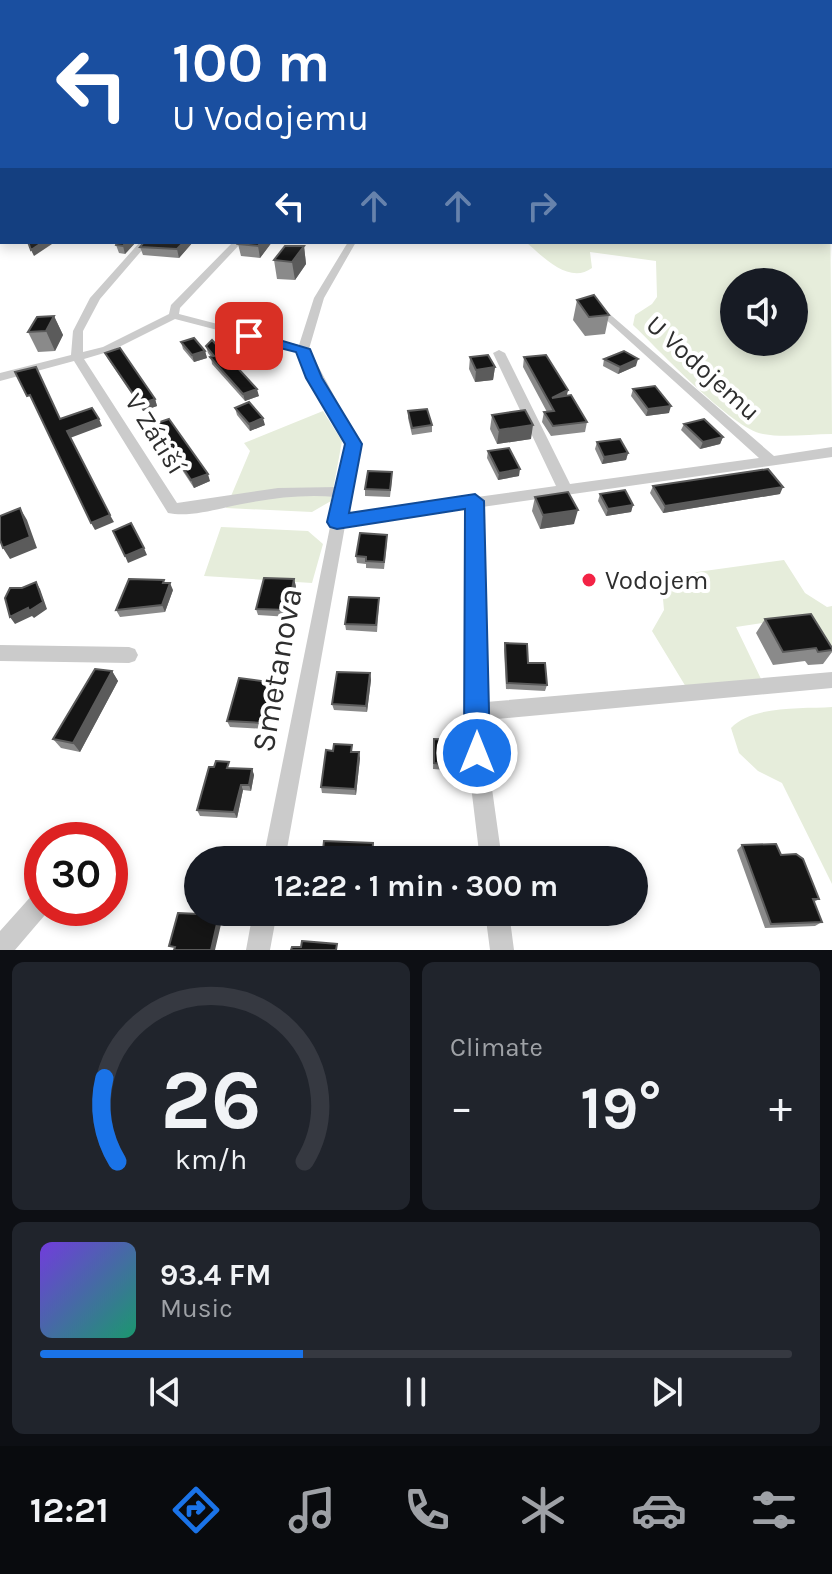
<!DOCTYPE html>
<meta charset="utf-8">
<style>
body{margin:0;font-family:Karla,sans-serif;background:#20242c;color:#f1f3f6;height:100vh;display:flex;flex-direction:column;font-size:30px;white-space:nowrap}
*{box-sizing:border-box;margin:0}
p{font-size:26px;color:#9ea1a6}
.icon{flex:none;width:44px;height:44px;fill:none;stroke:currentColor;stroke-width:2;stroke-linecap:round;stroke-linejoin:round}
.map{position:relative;height:950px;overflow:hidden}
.drawer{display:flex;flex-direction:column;gap:12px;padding:12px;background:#0d0f14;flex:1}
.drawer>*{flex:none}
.top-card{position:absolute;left:0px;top:0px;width:832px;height:244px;box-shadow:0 4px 12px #0003;background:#1a4fa0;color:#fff;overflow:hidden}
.buttons{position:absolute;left:720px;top:268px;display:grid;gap:16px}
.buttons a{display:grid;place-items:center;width:88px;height:88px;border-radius:50%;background:#171b24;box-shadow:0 4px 12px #0003;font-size:40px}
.speed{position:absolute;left:24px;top:822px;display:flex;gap:16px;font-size:40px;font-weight:700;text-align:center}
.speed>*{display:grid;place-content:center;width:104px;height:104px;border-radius:50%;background:#171b24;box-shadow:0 4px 12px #0003;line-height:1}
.speed .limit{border:12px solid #d22;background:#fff;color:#111}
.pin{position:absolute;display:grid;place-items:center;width:68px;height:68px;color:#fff;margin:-34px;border-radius:16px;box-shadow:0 4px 12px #0006}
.me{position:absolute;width:88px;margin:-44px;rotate:0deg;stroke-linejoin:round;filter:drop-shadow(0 0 6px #0008)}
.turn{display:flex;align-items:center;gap:28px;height:168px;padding:0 40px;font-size:36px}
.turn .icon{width:104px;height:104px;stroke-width:2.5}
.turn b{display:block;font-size:56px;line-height:68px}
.lanes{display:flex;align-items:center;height:76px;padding:0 40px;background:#0003;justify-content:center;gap:40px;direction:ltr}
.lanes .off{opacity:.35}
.big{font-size:60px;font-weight:700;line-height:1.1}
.drawer .widget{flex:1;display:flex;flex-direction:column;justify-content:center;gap:12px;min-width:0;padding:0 28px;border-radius:12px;background:#20242c}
.drawer .dial{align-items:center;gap:0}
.dial svg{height:208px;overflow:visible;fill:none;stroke:#363941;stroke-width:7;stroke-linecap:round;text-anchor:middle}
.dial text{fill:#f1f3f6;stroke:none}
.song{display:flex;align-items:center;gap:24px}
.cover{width:96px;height:96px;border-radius:12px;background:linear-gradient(135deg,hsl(260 70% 55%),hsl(160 70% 35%))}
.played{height:8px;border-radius:4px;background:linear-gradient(90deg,#1a73e8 35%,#363941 35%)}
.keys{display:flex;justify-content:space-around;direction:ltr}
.heat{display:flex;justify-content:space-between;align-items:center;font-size:44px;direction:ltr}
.drawer .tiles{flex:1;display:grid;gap:12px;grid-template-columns:1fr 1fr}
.widget:last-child{grid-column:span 2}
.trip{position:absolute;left:184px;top:846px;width:464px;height:80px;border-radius:40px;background:#171b24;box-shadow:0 4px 12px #0003;font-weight:700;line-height:80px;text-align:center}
.dock{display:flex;height:128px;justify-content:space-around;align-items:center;background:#090b0e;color:#9ea1a6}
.dock .icon{width:56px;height:56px}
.dock .current{color:#1a73e8}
.dock b{font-size:36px;color:#f1f3f6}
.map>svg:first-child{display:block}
</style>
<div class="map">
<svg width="832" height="950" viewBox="0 0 832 950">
<rect width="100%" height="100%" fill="#fff"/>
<path fill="#e6eddb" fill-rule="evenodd" d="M830 179 832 434C810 434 784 438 763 434 732 429 658 349 633 325L635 315 652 304 657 297 656 261 590 252 592 268C569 285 542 256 526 242H830ZM734 282H794V342H734Z
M323 411 342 441 331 501 312 512 226 508 250 451 244 443Z
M221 527 308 531 323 544 312 583 204 576Z
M784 560 805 593 827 607 832 606V653L809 616 736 627 762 681 686 687 652 631 664 610 661 577Z
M832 707V884L782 783 758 771 739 753 731 728C752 705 803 709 832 707Z"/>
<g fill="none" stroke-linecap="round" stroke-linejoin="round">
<path fill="#cbcbcb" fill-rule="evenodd" d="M0 164H2L0 169Z
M2 237V242H5L0 244V238Z
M140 242H149L100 299 83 331V352L103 347 169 314 171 305 233 242H242L180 308 179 314 299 345 314 298 348 242H356L324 298 309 349 360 444 347 515 556 486 493 353 499 350 505 353 570 484 759 458 601 315 600 313 605 310 774 456 832 447V457L482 507 486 702 832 672V688L486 720 487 753 502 860H480L467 753 468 509 345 526 285 860H263L336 497C304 494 273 498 242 504 220 508 190 518 168 513L74 361 0 381V373L71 355 73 331 90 298ZM175 319 298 351 346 444 338 487 278 488 177 503 84 359 111 351Z
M0 645 129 647 135 649 138 655 135 661 129 663 0 661Z
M42 889V908L50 909 15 950H0V931L34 893Z
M253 912H277L270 950H246Z
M485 912H509L514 950H490Z"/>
</g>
<path fill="#8a8a8a" d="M117 242H136L125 254 119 253 116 245Z
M144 242H193L179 258 143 255 140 247Z
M272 242 260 258 241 256 238 244Z
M304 246 306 264 295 280 277 279 274 260Z
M577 300 609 315 605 334 585 336 573 320Z
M54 316 63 335 55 351 38 352 28 332Z
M181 342 205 351 207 358 194 362 183 349Z
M206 346 259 396 245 401 212 364 211 357 208 353Z
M105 353 155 399 157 406 143 411 108 359Z
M470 357 495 367 493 380 475 382 469 369Z
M524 357 567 395 587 422 585 432 551 436 542 422 544 412H547L523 367Z
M604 359 636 366 618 374 603 366Z
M633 389 669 413 646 416 631 396Z
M235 408 265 425 250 431 237 415Z
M408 411 432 425V432L412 435 408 418Z
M492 415 531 439 497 444 490 429Z
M154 424 210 481 194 488 157 432Z
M684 424 723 437 720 444 700 449 681 430Z
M597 442 628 453 626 460 602 464 595 449Z
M488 451 519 476 498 480 487 458Z
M392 479 390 497 365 496V489Z
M653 486 780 494 663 513 650 493Z
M600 494 633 505 631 512 606 516 598 501Z
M535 497 574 524 540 529 532 511Z
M387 542 384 569 366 568V564L357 563 356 556Z
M296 586 289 617 258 615 256 609Z
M173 590 165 612 120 617 116 610Z
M379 605 377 632 346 630 345 624Z
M765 619 832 648V652L823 664 808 665 805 661 773 665 756 633Z
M505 643 528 663 547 685 545 691 506 689 504 650Z
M112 671 118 681 80 752 61 748 53 739Z
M370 673 371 680 367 712 334 710 332 704Z
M271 688 269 700 271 705 265 729 230 727 227 721Z
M434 739 459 765V771L433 769Z
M353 752 360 758 356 795 322 793 321 787Z
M231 768 252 769 254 775 251 791 243 790 237 818 200 816 197 810Z
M742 845 781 855 819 899 814 902 822 922 815 926 765 928 737 850Z"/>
<path fill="#5b5b5b" d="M2 199V212L0 213V200Z
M43 242H55L34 256 31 250Z
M126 242H136L125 254 123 246Z
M184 242H193L179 258 177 249Z
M261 242H272L260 258 258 246Z
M304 246 306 264 295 280 292 262Z
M54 316 63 335 55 351 46 331Z
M205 351 207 358 194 362 192 355Z
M638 359 636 366 618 374 620 367Z
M495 367 493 380 475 382 476 370Z
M257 389 259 396 245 401 243 394Z
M568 390 566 400 552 398Z
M155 399 157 406 143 411 140 404Z
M671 406 669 413 646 416 648 409Z
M263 418 265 425 250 431 249 424Z
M99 419 102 426 70 438 67 431Z
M533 425 531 439 497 444 499 430Z
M723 437 720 444 700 449 703 442Z
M628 453 626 460 602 464 604 457Z
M520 469 519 476 498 480 499 473Z
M208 474 210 481 194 488 191 480Z
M783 487 780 494 663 513 665 506Z
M633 505 631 512 606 516 608 509Z
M20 508 27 520 37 548 10 559 3 548Z
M578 510 574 524 540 529 543 515Z
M110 515 114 522 95 530 91 523Z
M144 548 147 555 128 563 125 556Z
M294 579 296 586 289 617 288 610Z
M36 582 40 589 47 609 34 618 32 616 15 624 10 617Z
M170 583 173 590 165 612 162 605Z
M112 671 118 681 80 752 73 743Z
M370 673 371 680 367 712 366 706Z
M269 682 271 688 269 700 271 705 265 729 263 723 266 698Z
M359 752 360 758 356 795 355 789Z
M252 769 254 775 251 791 249 785Z
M241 785 243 790 237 818 234 812Z
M219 915 222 920 215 950H211Z"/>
<path fill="#151515" stroke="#5b5b5b" stroke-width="2" d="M28 242H43L31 250Z
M117 242H126L123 246 116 245Z
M144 242H184L177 249 140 247Z
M240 242H261L258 246 238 244Z
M285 246H304L292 262 274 260Z
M594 295 609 315 589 317 577 300Z
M54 316 46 331 28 332 37 317Z
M194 338 205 351 192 355 181 342Z
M212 340 257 389 243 394 210 357 214 356 206 346Z
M120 348 155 399 140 404 105 353Z
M624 351 638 359 620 367 604 359Z
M488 355 495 367 476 370 470 357Z
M546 355 568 390 552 398 571 395 587 422 553 426 544 412 554 411 524 357Z
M36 367 60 419 92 408 99 419 67 431 110 515 91 523 30 395 27 396 15 372Z
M655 386 671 406 648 409 633 389Z
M249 402 263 418 249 424 235 408Z
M427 409 432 425 412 428 408 411Z
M525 410 533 425 499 430 492 415Z
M169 419 208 474 191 480 154 424Z
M704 419 723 437 703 442 684 424Z
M620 439 628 453 604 457 597 442Z
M509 448 520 469 499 473 488 451Z
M768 469 783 487 665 506 653 486Z
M368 471 392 472 390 490 365 489Z
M625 490 633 505 608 509 600 494Z
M568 492 578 510 543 515 535 497Z
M20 508 30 537 3 548 0 540V516Z
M131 523 144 548 125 556 113 531Z
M360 533 387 535 384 562 366 561V557L356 556Z
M264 578 294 579 288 610 256 609Z
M129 579 164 580 163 583H170L162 605 116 610Z
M36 582 43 602 29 611 28 608 10 617 5 598 10 588H22Z
M349 597 379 598 376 625 345 624Z
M811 614 832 648V650L818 652 816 648 783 652 765 619Z
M505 643 527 644 528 663H545L547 685 507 683Z
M95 669 112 671 73 743 53 739Z
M337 672 370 673 366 706 332 704Z
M239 678 269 682 266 698 268 699 263 723 227 721Z
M434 739 459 740V765L434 763Z
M334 744 352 745 351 752H359L355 789 321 787 326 750 333 751Z
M216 761 229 762 227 768 252 769 249 785H241L234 812 197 810 209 767H214Z
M324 841 373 843 372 860H322Z
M776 844 781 855 796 854 803 859 819 899H813L822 922 771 924 742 845Z
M208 855 233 856 232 860H206Z
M178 913 219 915 211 950H174L175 947 169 946Z
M302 941 337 944 336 950H291L292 947H301Z"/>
<linearGradient id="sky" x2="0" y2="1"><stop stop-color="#9ac6ea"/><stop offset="0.48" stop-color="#fff"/><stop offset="1" stop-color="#fff" stop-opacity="0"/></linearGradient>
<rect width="832" height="256" fill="url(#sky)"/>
<path fill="#1a73e8" stroke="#114b97" stroke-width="2" d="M249 331 310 349 322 378 362 444 349 513 475 494 484 501 490 753 486 762 477 766 467 762 464 753 465 509 337 529 330 527 327 522 345 444 306 378 296 352 244 339V333Z"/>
<circle fill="#f32345" stroke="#fff" stroke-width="3" cx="589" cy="580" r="8"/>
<g text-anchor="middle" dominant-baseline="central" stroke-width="8" stroke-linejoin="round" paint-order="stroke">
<g font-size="26" fill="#2e2e2e" stroke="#fff">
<text transform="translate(703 368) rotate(42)">U Vodojemu</text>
<text transform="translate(155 434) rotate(58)">V Zátiší</text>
</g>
<g font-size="26" fill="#2e2e2e" stroke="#fff" text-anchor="start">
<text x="605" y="580">Vodojem</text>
</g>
<g font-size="32" fill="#2e2e2e" stroke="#fff">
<text transform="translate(277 670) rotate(-80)">Smetanova</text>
</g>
</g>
</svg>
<div class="buttons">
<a><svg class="icon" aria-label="sound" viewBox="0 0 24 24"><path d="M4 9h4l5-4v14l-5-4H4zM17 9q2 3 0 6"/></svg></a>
</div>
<div class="speed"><div class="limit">30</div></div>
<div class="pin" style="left:249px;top:336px;background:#d93025"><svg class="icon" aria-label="arrive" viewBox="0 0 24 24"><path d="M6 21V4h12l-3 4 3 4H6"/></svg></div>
<svg class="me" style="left:477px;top:753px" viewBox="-20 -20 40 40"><circle r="17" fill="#1a73e8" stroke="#fff" stroke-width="3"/><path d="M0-11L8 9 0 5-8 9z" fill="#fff"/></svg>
<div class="trip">12:22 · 1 min · 300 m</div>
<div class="top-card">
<div class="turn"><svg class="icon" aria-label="left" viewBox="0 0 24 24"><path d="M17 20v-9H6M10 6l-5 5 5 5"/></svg><div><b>100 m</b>U Vodojemu</div></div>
<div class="lanes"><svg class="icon" aria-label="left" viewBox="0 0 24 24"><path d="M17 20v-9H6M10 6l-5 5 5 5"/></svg><svg class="icon off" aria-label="ahead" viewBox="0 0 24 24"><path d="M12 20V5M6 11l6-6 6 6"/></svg><svg class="icon off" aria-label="ahead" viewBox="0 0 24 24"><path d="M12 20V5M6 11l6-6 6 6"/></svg><svg class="icon off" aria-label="right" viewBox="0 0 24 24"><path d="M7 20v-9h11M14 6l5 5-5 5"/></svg></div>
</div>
</div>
<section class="drawer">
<div class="tiles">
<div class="widget dial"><svg viewBox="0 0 100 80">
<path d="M14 69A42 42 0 1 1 86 69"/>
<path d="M14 69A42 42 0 0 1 9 37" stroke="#1a73e8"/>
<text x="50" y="56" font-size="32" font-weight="700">26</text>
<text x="50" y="72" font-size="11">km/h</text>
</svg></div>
<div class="widget"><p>Climate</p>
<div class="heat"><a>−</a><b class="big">19°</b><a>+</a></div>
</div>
<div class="widget">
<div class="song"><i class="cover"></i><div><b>93.4 FM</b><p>Music</p></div></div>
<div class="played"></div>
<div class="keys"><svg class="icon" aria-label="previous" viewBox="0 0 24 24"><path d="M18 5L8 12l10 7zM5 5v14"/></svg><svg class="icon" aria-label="pause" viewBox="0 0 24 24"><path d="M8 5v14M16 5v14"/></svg><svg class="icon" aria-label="next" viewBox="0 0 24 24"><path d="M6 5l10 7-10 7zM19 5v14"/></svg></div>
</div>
</div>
</section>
<nav class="dock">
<b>12:21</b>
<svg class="icon current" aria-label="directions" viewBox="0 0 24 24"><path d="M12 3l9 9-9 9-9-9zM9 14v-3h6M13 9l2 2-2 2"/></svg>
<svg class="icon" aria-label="music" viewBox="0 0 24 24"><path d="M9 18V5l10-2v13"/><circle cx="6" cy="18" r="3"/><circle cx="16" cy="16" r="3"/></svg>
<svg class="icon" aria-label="phone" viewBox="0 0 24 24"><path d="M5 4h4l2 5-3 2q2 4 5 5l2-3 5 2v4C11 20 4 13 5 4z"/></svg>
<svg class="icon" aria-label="climate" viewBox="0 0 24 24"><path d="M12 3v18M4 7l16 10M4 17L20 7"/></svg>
<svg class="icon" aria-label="car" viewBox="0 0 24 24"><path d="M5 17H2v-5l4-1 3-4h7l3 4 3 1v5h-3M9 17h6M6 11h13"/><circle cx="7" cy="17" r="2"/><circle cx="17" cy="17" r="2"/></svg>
<svg class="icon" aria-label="filters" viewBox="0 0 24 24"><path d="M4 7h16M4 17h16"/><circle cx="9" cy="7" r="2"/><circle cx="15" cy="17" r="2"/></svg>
</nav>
